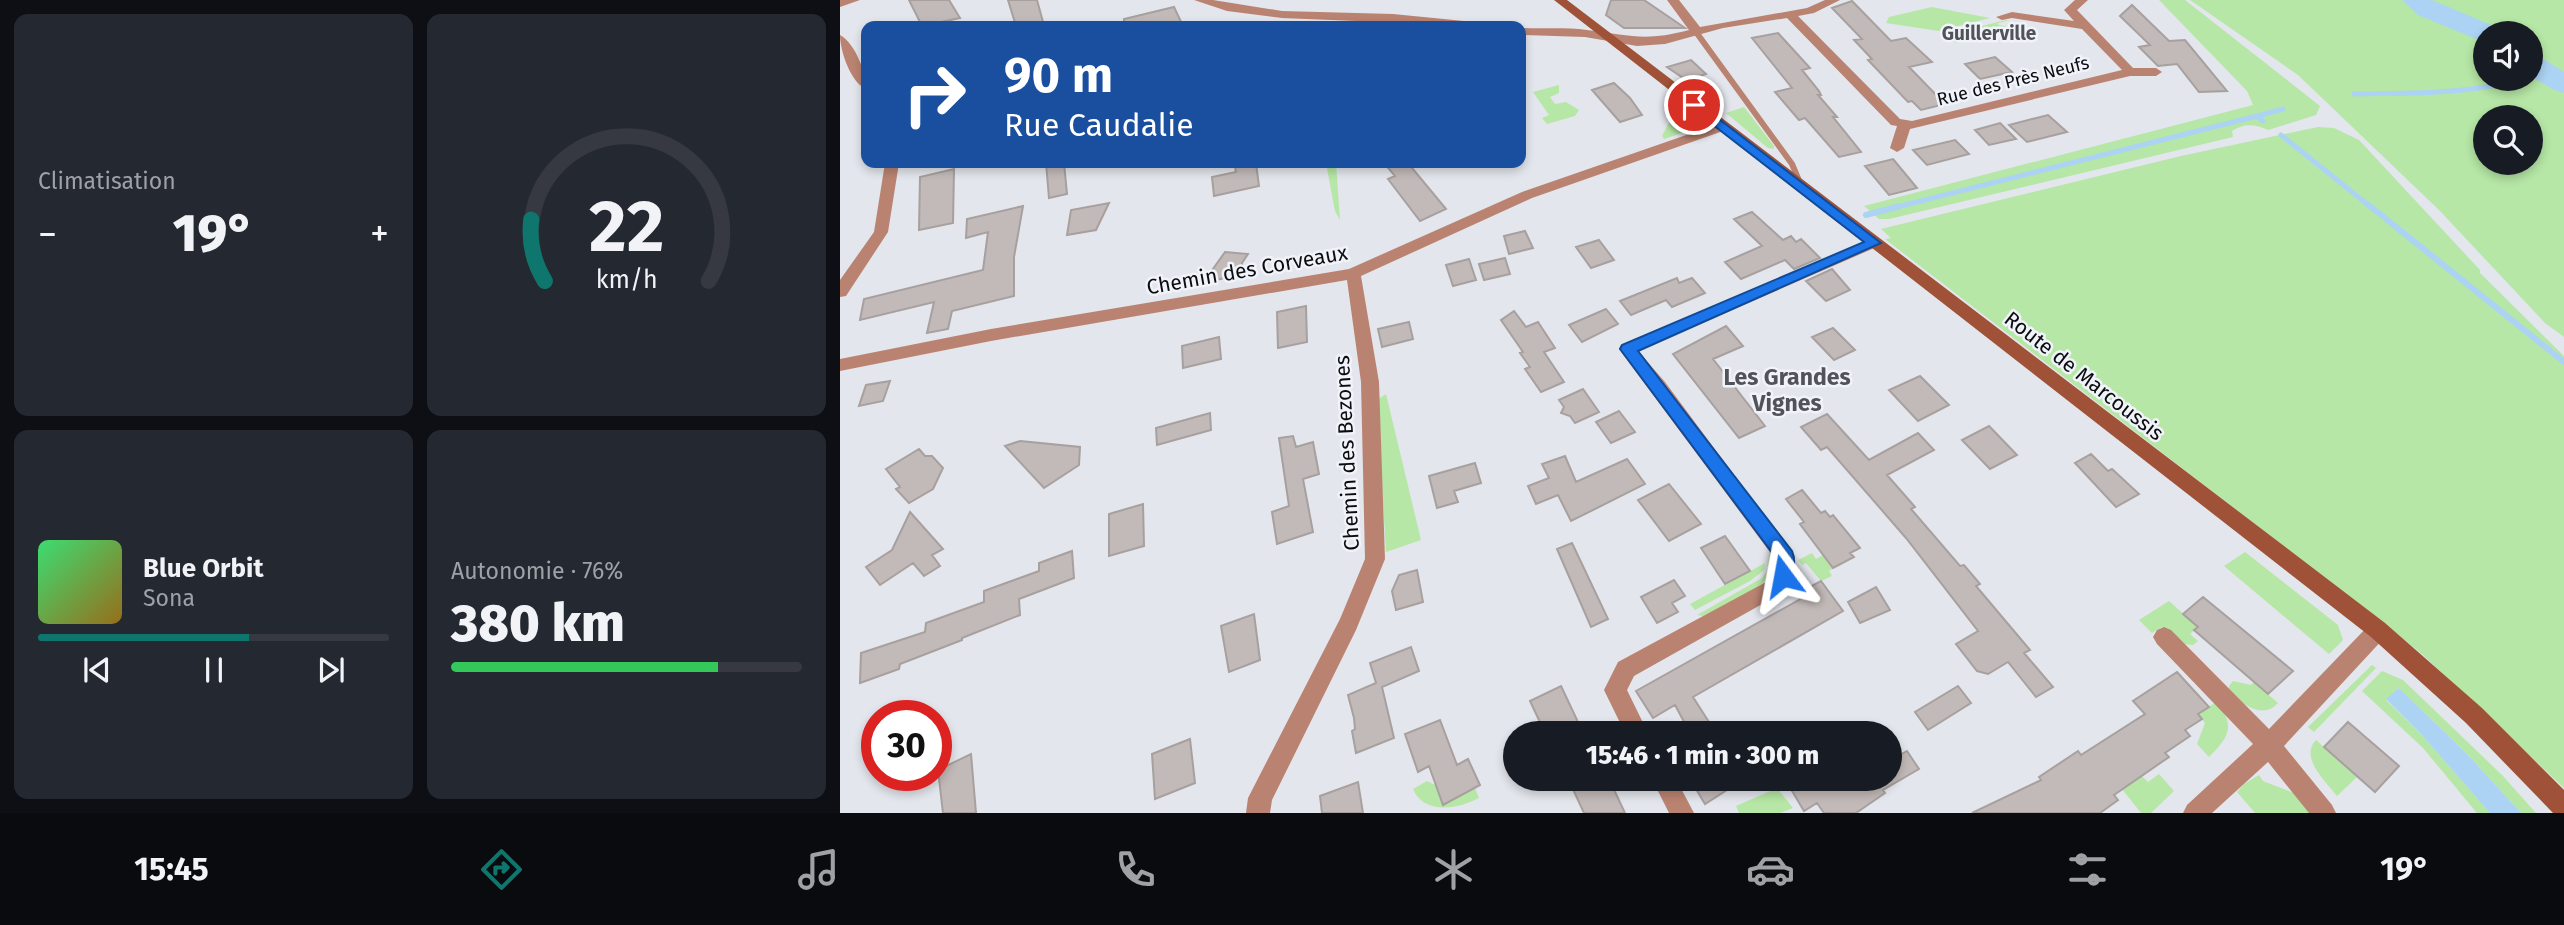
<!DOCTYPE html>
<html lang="fr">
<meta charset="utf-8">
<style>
body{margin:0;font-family:"Fira Sans",sans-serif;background:#242831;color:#f1f3f6;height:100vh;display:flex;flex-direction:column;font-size:26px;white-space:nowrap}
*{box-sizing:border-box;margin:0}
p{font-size:23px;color:#9ea1a6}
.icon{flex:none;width:38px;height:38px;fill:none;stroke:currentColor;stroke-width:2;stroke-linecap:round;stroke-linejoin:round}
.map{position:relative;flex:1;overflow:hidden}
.panel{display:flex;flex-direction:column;gap:14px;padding:14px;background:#0d0f14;width:840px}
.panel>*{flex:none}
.hud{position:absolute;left:21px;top:21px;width:665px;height:147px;border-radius:14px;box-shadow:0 4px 10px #0003;background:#1a4fa0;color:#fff;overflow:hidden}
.tools{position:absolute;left:1633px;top:21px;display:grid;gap:14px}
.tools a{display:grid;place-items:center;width:70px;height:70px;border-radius:50%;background:#171b24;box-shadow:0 4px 10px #0003;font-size:35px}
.speed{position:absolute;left:21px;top:700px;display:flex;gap:14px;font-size:35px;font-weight:700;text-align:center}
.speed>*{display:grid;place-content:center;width:91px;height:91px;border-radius:50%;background:#171b24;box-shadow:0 4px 10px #0003;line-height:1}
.speed .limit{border:10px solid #d22;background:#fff;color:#111}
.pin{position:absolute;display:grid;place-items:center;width:60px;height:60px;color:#fff;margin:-30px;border:4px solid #fff;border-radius:50%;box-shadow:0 2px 7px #0007}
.me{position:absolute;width:77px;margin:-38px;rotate:347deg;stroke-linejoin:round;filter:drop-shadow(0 0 5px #0008)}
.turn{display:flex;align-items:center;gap:24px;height:147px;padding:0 28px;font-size:32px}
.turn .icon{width:91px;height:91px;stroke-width:2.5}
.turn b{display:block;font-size:49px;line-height:60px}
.big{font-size:52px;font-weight:800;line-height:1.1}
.panel .widget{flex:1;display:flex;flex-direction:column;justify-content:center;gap:10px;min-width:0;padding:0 24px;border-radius:14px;background:#242831}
.panel .dial{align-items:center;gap:0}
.dial svg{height:182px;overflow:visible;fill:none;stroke:#363941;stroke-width:7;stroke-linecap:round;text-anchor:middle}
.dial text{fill:#f1f3f6;stroke:none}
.song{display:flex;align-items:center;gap:21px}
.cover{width:84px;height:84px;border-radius:10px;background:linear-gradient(135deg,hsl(140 70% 55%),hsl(40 70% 35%))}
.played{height:7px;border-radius:4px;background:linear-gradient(90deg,#0f766e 60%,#363941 60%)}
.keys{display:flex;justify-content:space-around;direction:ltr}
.heat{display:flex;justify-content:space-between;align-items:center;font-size:38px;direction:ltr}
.charge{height:10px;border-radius:5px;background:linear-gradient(90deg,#34c759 76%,#363941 0)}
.panel .tiles{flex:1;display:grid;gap:14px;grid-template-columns:repeat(2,1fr)}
.trip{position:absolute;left:663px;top:721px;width:399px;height:70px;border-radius:35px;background:#171b24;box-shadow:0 4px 10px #0003;font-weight:800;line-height:70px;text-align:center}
.tab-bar{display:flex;height:112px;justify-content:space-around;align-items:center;background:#090b0e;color:#9ea1a6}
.tab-bar .icon{width:49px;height:49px}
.tab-bar .selected{color:#0f766e}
.tab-bar b{font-size:32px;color:#f1f3f6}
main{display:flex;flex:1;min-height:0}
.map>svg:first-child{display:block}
</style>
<main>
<section class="panel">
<div class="tiles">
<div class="widget"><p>Climatisation</p>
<div class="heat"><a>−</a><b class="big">19°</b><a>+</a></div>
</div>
<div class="widget dial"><svg viewBox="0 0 100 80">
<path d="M14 69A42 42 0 1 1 86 69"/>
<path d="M14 69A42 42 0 0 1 8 42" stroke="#0f766e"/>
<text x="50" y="56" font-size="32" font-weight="700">22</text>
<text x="50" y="72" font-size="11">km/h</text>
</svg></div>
<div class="widget">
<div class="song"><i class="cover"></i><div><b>Blue Orbit</b><p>Sona</p></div></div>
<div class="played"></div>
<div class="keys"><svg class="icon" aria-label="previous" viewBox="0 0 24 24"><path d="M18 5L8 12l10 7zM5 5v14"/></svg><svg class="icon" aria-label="pause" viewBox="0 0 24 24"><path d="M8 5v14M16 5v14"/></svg><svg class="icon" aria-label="next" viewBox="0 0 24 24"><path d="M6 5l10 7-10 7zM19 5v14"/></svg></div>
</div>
<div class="widget"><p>Autonomie · 76%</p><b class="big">380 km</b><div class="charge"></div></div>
</div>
</section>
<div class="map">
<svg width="1724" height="813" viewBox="0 0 1724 813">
<rect width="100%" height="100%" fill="#e3e6ec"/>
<path fill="#b6e7a6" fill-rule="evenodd" d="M1319 0H1345L1480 106 1476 115 1428 130C1415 124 1404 123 1392 131L1393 137 1049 219H1039L1024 206 1413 105 1407 91Z
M1350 0H1724V337L1705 323 1599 210 1458 75ZM1645 33H1690V79H1645ZM1645 117H1690V163H1645Z
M1092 7 1097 8 1150 18 1099 31 1046 23 1049 17Z
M1166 20H1169L1156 24 1168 27 1188 23 1116 43 1106 35Z
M719 85V93L710 97 715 104 726 102 739 110 735 116 707 124 702 118 709 115 693 92Z
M829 98 861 122 863 126 824 139 822 136 832 117Z
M904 107 934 146V149L928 148 886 113Z
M1478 127 1494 128 1519 140 1640 270V273L1724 356V788L1583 655 1547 626 1045 239 1051 238 1041 229 1341 156Z
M486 163H496L500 220 495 211Z
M546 394 581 540 546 552 537 400Z
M932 551C946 585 886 603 863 616L857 615 922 578 928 570 929 552Z
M1405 552 1498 625 1503 640 1489 654 1384 566Z
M972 553 976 559 983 555 998 565 989 571 992 576 981 581 966 563 962 565 958 560Z
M925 563 924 570 910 581 855 610 850 604Z
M1329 601 1358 627 1350 634 1358 641 1353 645 1341 644 1322 627 1312 633 1299 620Z
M1532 665 1536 668 1474 732 1468 727Z
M1542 671 1563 680 1662 775 1696 813H1681L1628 755 1559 688 1546 700 1582 735 1650 813H1637L1583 748 1522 691Z
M1393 681 1411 685 1414 682 1438 703C1422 720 1403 704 1389 692V686Z
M1376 702C1397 726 1388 738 1369 757L1357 744 1365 723 1358 714Z
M1476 740 1517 777 1497 796C1486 782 1459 757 1476 740Z
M1319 774 1334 791 1311 813H1301L1282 789 1302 776 1308 782Z
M1419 775 1423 781 1454 793 1471 813H1415L1397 792 1404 784Z
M587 781 597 786 604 804 635 788 639 798C614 811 583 813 573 789Z
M937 788 953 808 940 813H899L896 806Z"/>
<path fill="#acd3f3" d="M1559 688 1628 755 1681 813H1650L1582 735 1546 699Z"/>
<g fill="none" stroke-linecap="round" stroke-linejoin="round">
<path stroke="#acd3f3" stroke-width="5" d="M1690 77 1702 70
M1514 94C1558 93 1602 94 1645 87 1661 84 1672 87 1687 79
M1417 116 1443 109
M1441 135 1532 208
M1053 208 1417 116 1423 121"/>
<path stroke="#acd3f3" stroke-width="6" d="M1530 206 1724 362
M1026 215 1060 206"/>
<path fill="#acd3f3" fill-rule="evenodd" d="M1562 0H1592L1656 27 1660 33H1645V41L1636 39 1578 15Z
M1690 55 1700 57 1724 72V93L1714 90 1690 76Z"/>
</g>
<path fill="#c2bab8" stroke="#a7a09e" stroke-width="2" d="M69 0H109L120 18 82 26Z
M168 0H197L203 22 176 26Z
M771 0H804L845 28H784L766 15Z
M1012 1 1051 41 1066 38 1092 62 1069 67 1105 104 1081 110 1072 101 1068 102 1028 60 1032 59 1014 40 1022 39 992 8Z
M1292 5 1329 41 1345 40 1387 91 1359 92 1337 64 1318 66 1299 47 1310 45 1280 16Z
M334 7 343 26H284V19Z
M938 33 970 68 962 70 979 91 981 95H978L997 117H993L1021 152 999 157 965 118 959 120 935 92 952 88 912 38Z
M1155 57 1172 72 1140 79 1125 64Z
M851 60 866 74 846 80 827 67Z
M774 83 790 98 802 115 780 122 752 90Z
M1208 115 1227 132 1187 142 1169 125Z
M1160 123 1176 139 1149 145 1135 130Z
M1115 140 1129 154 1087 165 1073 150Z
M1053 159 1077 188 1049 195 1025 166Z
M206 163H224L227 194 209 198Z
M416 163 419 186 374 196 372 177 396 172 395 167Z
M544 163H568L606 209 580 221 548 179 555 176Z
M114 169 113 223 79 230 80 177Z
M269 203 256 230 227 235 231 210Z
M183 206 174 257V296L112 311 108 329 87 333 94 302 20 320 24 299 143 270 148 232 126 238 127 219Z
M912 212 943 240 951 236 956 242 961 239 980 258 954 269 945 260 901 279 885 262 922 246 894 219Z
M685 231 693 248 669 254 664 236Z
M759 240 774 260 751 268 736 247Z
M385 252 408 254 402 263 403 274 363 283Z
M665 258 670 274 644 280 639 264Z
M629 259 636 280 613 286 606 265Z
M992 269 1010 290 986 301 966 281Z
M837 278 839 283 852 278 865 293 832 307 826 300 791 315 780 301Z
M466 306 467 342 438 348 437 312Z
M766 309 778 324 742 342 729 325Z
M674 311 686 327 698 322 715 348 704 352 724 382 701 392 685 369 690 367 680 353 683 352 661 320Z
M569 322 573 339 542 347 538 329Z
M886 326 903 346 873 359 925 426 899 438 833 354Z
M993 328 1015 350 994 360 972 337Z
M379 337 381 359 343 368 342 346Z
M1080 376 1109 405 1078 421 1049 390Z
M50 381 43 401 19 406 26 385Z
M743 389 759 412 735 423 730 416 721 413 724 407 719 400Z
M779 411 795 432 771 443 756 422Z
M370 413 371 430 317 445 316 428Z
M987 414 1029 460 1078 433 1094 450 1047 475 1075 507 1071 509 1120 566 1124 565 1140 584 1136 586 1190 650 1184 653 1213 687 1196 697 1168 662 1148 674 1137 671 1116 644 1138 631 1066 538 987 447 981 450 961 427Z
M1149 426 1177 455 1150 469 1122 440Z
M453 436 456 447 473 442 479 474 463 479 473 532 437 544 432 512 449 506 439 438Z
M180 441 240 447 239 465 204 488 165 446Z
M79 449 85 456H92L103 468 93 489 69 503 56 489 60 487 46 469Z
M1251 454 1268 471 1272 469 1299 494 1276 507 1235 463Z
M725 456 736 482 787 459 805 484 731 521 718 495 696 504 688 486 709 478 702 464Z
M635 463 641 483 614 491 618 502 597 508 589 476Z
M829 484 861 524 829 541 798 500Z
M962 490 981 513 985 511 990 517 993 515 1020 548 1010 553 1014 557 993 568 960 524 964 522 946 499Z
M303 504 304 546 269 556V514Z
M70 512 103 549 92 555 100 566 84 576 73 563 40 585 26 567 52 550Z
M885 536 910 571 885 584 861 548Z
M732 543 768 619 751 627 717 549Z
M232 551 234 578 179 599 180 615 122 638V640L60 664 59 669 20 683 21 653 85 632 86 623 144 602V591L199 571V563Z
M577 570 583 602 556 610 552 591 559 575Z
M834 580 845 596 832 603 838 612 817 623 801 597Z
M981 581 1003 611 853 697 876 733H850L835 705 813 718 796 691 964 597 960 592Z
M1036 587 1050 610 1020 623 1008 602Z
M1363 597 1453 671 1428 694 1354 630 1358 627 1343 614Z
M414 614 420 660 389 672 381 626Z
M571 647 579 671 542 687 554 738 516 753 512 731 515 729 514 718 508 695 536 683 530 663Z
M1337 672 1369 707 1358 714 1362 719 1345 730 1350 736 1325 753 1329 757 1274 795 1278 800 1260 813H1132L1201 780 1199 777 1238 751 1241 755 1305 714 1293 701Z
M721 686 737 720 743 733H705L690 701Z
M1118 686 1131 703 1088 730 1075 712Z
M600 720 617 765 628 759 640 785 603 805 589 766 578 772 565 734Z
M1508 722 1559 766 1535 792 1484 747Z
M350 739 355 783 315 799 312 754Z
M1067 751 1079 769 1043 790 1045 793 1016 813H984L977 803 964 811 951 789 968 779H996L1002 789 1019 779H1050V760Z
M131 754 136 813H103L98 770Z
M743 779H769L785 813H744L731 785Z
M850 779H904L865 804Z
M518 782 523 813H482L480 796Z"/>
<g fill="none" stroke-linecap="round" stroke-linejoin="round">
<path stroke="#ba8371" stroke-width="6" d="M856 32 952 164 960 183"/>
<path fill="#ba8371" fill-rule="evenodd" d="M0 0H20L0 7Z
M354 0H373L442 11 553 14 634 22 640 26 442 18 387 11Z
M827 0H839L860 27 967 8 985 0H1000L974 13 958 16 1060 119 1072 121 1282 70 1242 29 1172 18 1162 20 1156 17 1172 12 1234 21 1224 10 1235 0H1248L1237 10 1293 68H1316L1322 72 1316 76H1290L1070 129 1064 148 1057 152 1050 148 1057 126 1051 125 947 18 883 28 825 44 797 46 745 37 681 35V28C703 29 725 27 747 30 790 35 804 42 849 30Z
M0 35C15 43 26 72 26 89 11 83 0 51 0 35Z
M881 123 888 127 886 130 692 198 521 276 539 382 545 559 516 630 432 800 430 813H406L408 798 500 619 525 559 521 382 507 280 151 341 0 371V359L151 329 509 269 682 192Z
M45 163H59L48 232 6 296 0 297V280L34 232Z
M1034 238 1039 240 1042 243 1039 246 798 351 825 382 955 557 953 576 942 593 794 676 787 690 808 733H785L764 690 778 662 928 581 933 573 935 559 779 349 781 345Z
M1538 620 1545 623 1548 630 1545 637 1444 746 1492 805 1496 813H1469L1428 762 1372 813H1343L1347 805 1413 744 1317 644 1313 637 1317 630 1324 627 1331 630 1429 729 1531 623Z
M812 779H836L854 813H829Z"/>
<path fill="#9f5237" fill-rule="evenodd" d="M714 0H727L1545 623 1642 708 1724 790V813H1713L1626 723 1531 637Z"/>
</g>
<path fill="#1a73e8" stroke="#114b97" stroke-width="2" d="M850 103H858L1041 243 798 351 952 551C956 560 954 573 950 581L943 584 937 581 934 576 936 558 780 349 782 345 1024 242 850 107Z"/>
<g text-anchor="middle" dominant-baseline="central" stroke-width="5" stroke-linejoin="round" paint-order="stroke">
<g font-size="18" fill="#0b0c0e" stroke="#f0f3f9">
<text transform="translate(1173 81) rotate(-14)">Rue des Près Neufs</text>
</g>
<g font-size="19" font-weight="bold" fill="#515359" stroke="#f0f3f9">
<text x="1149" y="33">Guillerville</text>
</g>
<g font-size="21" fill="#0b0c0e" stroke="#f0f3f9">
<text transform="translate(407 270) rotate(-10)">Chemin des Corveaux</text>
<text transform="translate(1244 376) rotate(38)">Route de Marcoussis</text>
<text transform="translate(507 453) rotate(-93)">Chemin des Bezones</text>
</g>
<g font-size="23" font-weight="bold" fill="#515359" stroke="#f0f3f9">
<text x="947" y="377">Les Grandes<tspan x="947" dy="26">Vignes</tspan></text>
</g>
</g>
</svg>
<div class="tools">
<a><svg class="icon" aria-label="sound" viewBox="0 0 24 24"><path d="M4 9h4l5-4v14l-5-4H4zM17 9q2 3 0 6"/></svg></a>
<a><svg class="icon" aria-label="search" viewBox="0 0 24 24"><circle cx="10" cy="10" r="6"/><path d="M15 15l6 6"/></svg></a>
</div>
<div class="speed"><div class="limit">30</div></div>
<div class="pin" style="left:854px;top:105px;background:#d93025"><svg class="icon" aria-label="arrive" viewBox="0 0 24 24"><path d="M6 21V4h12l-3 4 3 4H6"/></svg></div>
<svg class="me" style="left:943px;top:576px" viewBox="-20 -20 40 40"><path d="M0-17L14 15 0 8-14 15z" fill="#1a73e8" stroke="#fff" stroke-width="4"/></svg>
<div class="trip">15:46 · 1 min · 300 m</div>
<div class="hud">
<div class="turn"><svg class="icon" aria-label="right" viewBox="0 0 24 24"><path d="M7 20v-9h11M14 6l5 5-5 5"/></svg><div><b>90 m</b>Rue Caudalie</div></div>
</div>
</div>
</main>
<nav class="tab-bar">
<b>15:45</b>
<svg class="icon selected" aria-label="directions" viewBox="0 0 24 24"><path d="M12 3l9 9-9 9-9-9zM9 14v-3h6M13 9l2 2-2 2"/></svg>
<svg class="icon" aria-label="music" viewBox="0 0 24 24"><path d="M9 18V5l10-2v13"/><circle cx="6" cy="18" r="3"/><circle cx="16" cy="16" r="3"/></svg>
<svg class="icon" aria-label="phone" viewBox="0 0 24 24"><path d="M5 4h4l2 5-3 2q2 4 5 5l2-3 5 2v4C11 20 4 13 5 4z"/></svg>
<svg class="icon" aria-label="climate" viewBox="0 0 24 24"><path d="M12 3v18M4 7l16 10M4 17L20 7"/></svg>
<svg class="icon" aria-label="car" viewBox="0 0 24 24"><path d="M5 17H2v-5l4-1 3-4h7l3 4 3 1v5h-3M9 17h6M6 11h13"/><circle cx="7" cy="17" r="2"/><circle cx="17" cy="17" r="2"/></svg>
<svg class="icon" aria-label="filters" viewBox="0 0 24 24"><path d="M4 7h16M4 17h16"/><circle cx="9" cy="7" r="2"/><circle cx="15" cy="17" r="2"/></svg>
<b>19°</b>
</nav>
